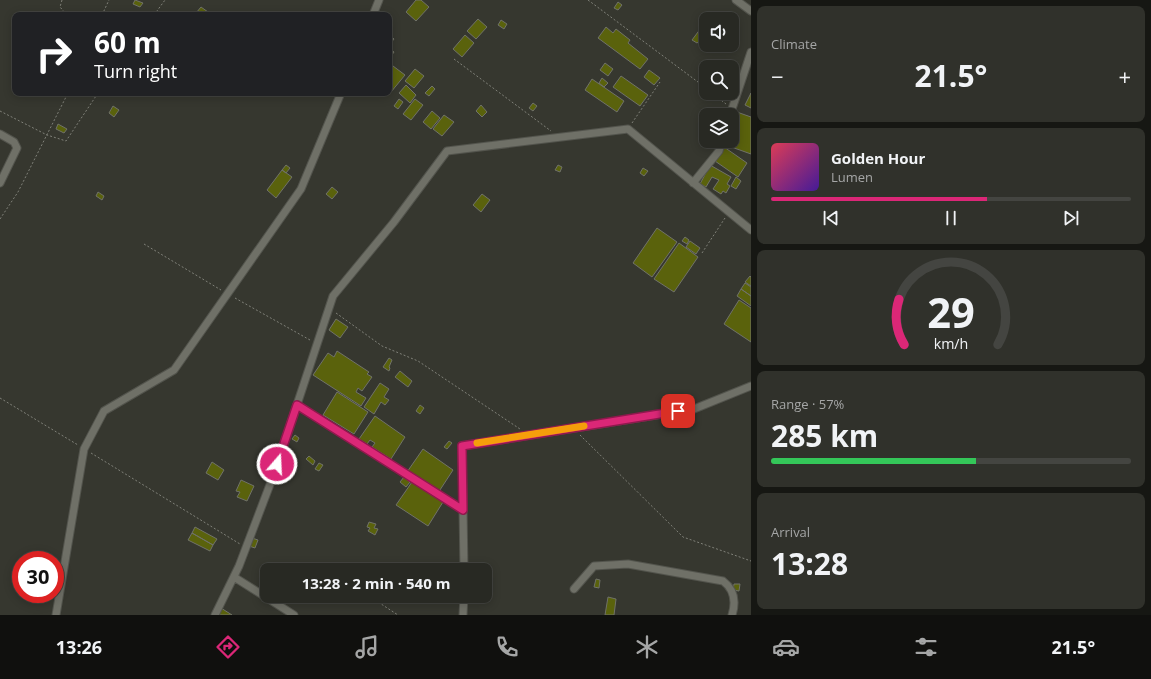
<!DOCTYPE html>
<meta charset="utf-8">
<style>
body{margin:0;font-family:"Open Sans",sans-serif;background:#30312b;color:#f1f3f6;height:100vh;display:flex;flex-direction:column;font-size:15px;white-space:nowrap}
*{box-sizing:border-box;margin:0}
p{font-size:13px;color:#a5a6a6}
.icon{flex:none;width:22px;height:22px;fill:none;stroke:currentColor;stroke-width:2;stroke-linecap:round;stroke-linejoin:round}
.map{position:relative;flex:1;overflow:hidden}
.side{display:flex;flex-direction:column;gap:6px;padding:6px;background:#161713;width:400px}
.side>*{flex:none}
.top-card{position:absolute;left:12px;top:12px;width:380px;height:84px;border-radius:8px;box-shadow:0 2px 10px #0003,0 0 0 1px #444541;background:#202124;color:#fff;overflow:hidden}
.fabs{position:absolute;left:699px;top:12px;display:grid;gap:8px}
.fabs a{display:grid;place-items:center;width:40px;height:40px;border-radius:8px;background:#282923;box-shadow:0 2px 10px #0003,0 0 0 1px #444541;font-size:20px}
.speed{position:absolute;left:12px;top:551px;display:flex;gap:8px;font-size:20px;font-weight:700;text-align:center}
.speed>*{display:grid;place-content:center;width:52px;height:52px;border-radius:50%;background:#282923;box-shadow:0 2px 10px #0003,0 0 0 1px #444541;line-height:1}
.speed .limit{border:6px solid #d22;background:#fff;color:#111}
.pin{position:absolute;display:grid;place-items:center;width:34px;height:34px;color:#fff;margin:-17px;border-radius:8px;box-shadow:0 2px 6px #0006}
.me{position:absolute;width:44px;margin:-22px;rotate:19deg;stroke-linejoin:round;filter:drop-shadow(0 0 3px #0008)}
.turn{display:flex;align-items:center;gap:14px;height:84px;padding:0 16px;font-size:18px}
.turn .icon{width:52px;height:52px;stroke-width:2.5}
.turn b{display:block;font-size:28px;line-height:34px}
.big{font-size:30px;font-weight:700;line-height:1.1}
.side .tile{flex:1;display:flex;flex-direction:column;justify-content:center;gap:6px;min-width:0;padding:0 14px;border-radius:8px;background:#30312b}
.side .dial{align-items:center;gap:0}
.dial svg{height:104px;overflow:visible;fill:none;stroke:#444541;stroke-width:7;stroke-linecap:round;text-anchor:middle}
.dial text{fill:#f1f3f6;stroke:none}
.song{display:flex;align-items:center;gap:12px}
.cover{width:48px;height:48px;border-radius:6px;background:linear-gradient(135deg,hsl(350 70% 55%),hsl(260 70% 35%))}
.played{height:4px;border-radius:2px;background:linear-gradient(90deg,#db2777 60%,#444541 60%)}
.keys{display:flex;justify-content:space-around;direction:ltr}
.heat{display:flex;justify-content:space-between;align-items:center;font-size:22px;direction:ltr}
.charge{height:6px;border-radius:3px;background:linear-gradient(90deg,#34c759 57%,#444541 0)}
.trip{position:absolute;left:260px;top:563px;width:232px;height:40px;border-radius:8px;background:#282923;box-shadow:0 2px 10px #0003,0 0 0 1px #444541;font-weight:700;line-height:40px;text-align:center}
.tabs{display:flex;height:64px;justify-content:space-around;align-items:center;background:#10100e;color:#a5a6a6}
.tabs .icon{width:28px;height:28px}
.tabs .current{color:#db2777}
.tabs b{font-size:18px;color:#f1f3f6}
main{display:flex;flex:1;min-height:0}
.map>svg:first-child{display:block}
</style>
<main>
<div class="map">
<svg width="751" height="615" viewBox="0 0 751 615">
<rect width="100%" height="100%" fill="#36372f"/>
<path fill="#5a620c" stroke="#707269" d="M135 0 143 3 140 7 133 4Z
M416 0H421L429 7 416 21 406 12Z
M618 2 622 5 618 10 614 8Z
M201 7 208 12 206 15 196 13Z
M478 19 487 27 476 39 467 31Z
M501 20 507 24 504 29 498 25Z
M606 27 613 33 616 29 630 40 628 43 648 59 640 69 598 38Z
M701 28 706 31 704 35 706 36 697 43 692 40Z
M389 34 394 39 390 44 389 43Z
M465 35 474 43 462 57 453 49Z
M389 48 394 52 389 59Z
M605 63 613 69 608 76 600 70Z
M393 66 405 75 391 92 389 90V71Z
M415 69 424 76 414 88 405 81Z
M649 70 660 78 654 85 644 77Z
M621 76 648 95 640 106 613 87Z
M602 78 608 83 604 87 599 83Z
M592 79 624 101 617 112 585 90Z
M406 85 416 95 410 103 399 93Z
M432 86 435 89 429 96 425 93Z
M751 93V108L745 105Z
M399 99 403 102 398 109 394 106Z
M415 99 423 105 411 120 403 114Z
M533 103 537 106 533 111 529 108Z
M481 105 487 112 482 117 476 111Z
M113 106 119 110 114 117 109 113Z
M432 111 440 118 431 129 423 122Z
M734 111 751 117V154L723 144 724 141H732V116Z
M444 115 454 122 442 136 433 129Z
M58 124 67 129 64 133 56 129Z
M724 147 747 163 738 177 715 161Z
M286 165 290 168 286 173 282 170Z
M558 165 562 167 560 172 555 170Z
M710 165 731 177 727 184 730 186 726 193 723 191 721 194 713 189 719 180 712 177 706 187 700 184Z
M643 168 648 171 644 176 640 173Z
M282 170 292 177 276 198 267 190Z
M736 177 741 181 736 189 731 186Z
M332 187 338 192 332 199 326 194Z
M98 192 104 196 102 200 96 196Z
M482 194 490 200 481 212 473 205Z
M657 228 677 242 652 277 633 263Z
M685 237 689 240 687 244 682 241Z
M690 241 700 248 696 254 686 247Z
M679 243 698 257 674 292 654 279Z
M750 276 751 277V286L745 282Z
M745 283 751 287V296L741 289Z
M741 289 751 296V306L737 296Z
M739 300 751 308V342L724 324Z
M336 319 348 327 340 338 329 330Z
M337 351 369 372 367 374 372 377 362 391 358 388 356 392 366 398 361 406 313 375 328 353 334 357Z
M389 358 392 360 389 367 390 368 389 371 383 367Z
M400 371 412 381 408 387 395 377Z
M380 383 389 389 384 397 389 400 385 405 381 402 374 414 364 407Z
M337 392 368 412 354 434 323 415Z
M420 405 424 408 420 414 416 411Z
M375 416 405 437 391 459 372 447 375 443 370 440 367 444 359 439Z
M295 435 299 438 297 442 292 439Z
M449 441 452 443 447 449 444 447Z
M423 449 453 470 438 493 407 472Z
M309 456 315 461 313 465 306 459Z
M212 462 224 470 218 480 206 473Z
M319 463 323 465 319 471 315 469Z
M404 477 410 482 406 487 400 482Z
M241 480 254 486 247 501 237 497 240 492 236 491Z
M412 482 443 502 428 526 396 505Z
M369 522 376 524 374 528 378 529 375 535 368 531 370 528 367 527Z
M195 527 217 539 213 545 192 533Z
M192 533 213 545 210 551 188 540Z
M252 538 258 540 255 548 249 546Z
M596 579 600 580 599 588 594 587Z
M734 584H740L739 591 733 590Z
M608 597 616 599 614 615H605Z
M221 608 232 615H217Z"/>
<g fill="none" stroke-linecap="round" stroke-linejoin="round">
<g stroke="#53544d" stroke-width="9">
<path id="minor" d="M736 0 751 11
M373 15 379 0
M730 115 751 52
M0 134 14 142 17 148 0 183
M693 183 719 151 722 141
M297 405 463 510
M464 570 462 446 694 409 751 386
M234 577 294 615
M574 589 594 566 628 564 723 581C735 590 736 602 732 615
M56 615 84 449 104 411 174 370 301 189 341 93
M215 615 239 566 274 474 333 296 394 222 447 151 628 129 751 230
M463 615 464 596"/>
</g>
<path stroke="#808179" stroke-width="1" stroke-dasharray="2 2" stroke-linecap="butt" d="M62 0 60 7 67 15
M588 0 706 88
M102 15 109 0
M154 15 165 0
M454 59 551 131
M712 93 726 104
M0 111 47 135 66 141 98 93
M632 123 660 82
M0 219 18 192 68 93
M144 244 221 290
M702 253 725 218
M235 298 310 340
M336 313 382 346 418 361 520 429
M0 398 78 445
M580 435 683 537 751 561
M91 453 240 544
M375 600 398 615"/>
<use href="#minor" stroke="#6f7067" stroke-width="7"/>
</g>
<g fill="none" stroke-linecap="round" stroke-linejoin="round">
<g stroke="#8e194d" stroke-width="10">
<path id="route" d="M277 464 297 405 463 510 462 446 678 411"/>
</g>
<use href="#route" stroke="#db2777" stroke-width="7"/>
<path stroke="#f59e0b" stroke-width="7" d="M477 443 584 426"/>
</g>
</svg>
<div class="fabs">
<a><svg class="icon" aria-label="sound" viewBox="0 0 24 24"><path d="M4 9h4l5-4v14l-5-4H4zM17 9q2 3 0 6"/></svg></a>
<a><svg class="icon" aria-label="search" viewBox="0 0 24 24"><circle cx="10" cy="10" r="6"/><path d="M15 15l6 6"/></svg></a>
<a><svg class="icon" aria-label="layers" viewBox="0 0 24 24"><path d="M12 4l9 5-9 5-9-5zM3 14l9 5 9-5"/></svg></a>
</div>
<div class="speed"><div class="limit">30</div></div>
<div class="pin" style="left:678px;top:411px;background:#d93025"><svg class="icon" aria-label="arrive" viewBox="0 0 24 24"><path d="M6 21V4h12l-3 4 3 4H6"/></svg></div>
<svg class="me" style="left:277px;top:464px" viewBox="-20 -20 40 40"><circle r="17" fill="#db2777" stroke="#fff" stroke-width="3"/><path d="M0-11L8 9 0 5-8 9z" fill="#fff"/></svg>
<div class="trip">13:28 · 2 min · 540 m</div>
<div class="top-card">
<div class="turn"><svg class="icon" aria-label="right" viewBox="0 0 24 24"><path d="M7 20v-9h11M14 6l5 5-5 5"/></svg><div><b>60 m</b>Turn right</div></div>
</div>
</div>
<section class="side">
<div class="tile"><p>Climate</p>
<div class="heat"><a>−</a><b class="big">21.5°</b><a>+</a></div>
</div>
<div class="tile">
<div class="song"><i class="cover"></i><div><b>Golden Hour</b><p>Lumen</p></div></div>
<div class="played"></div>
<div class="keys"><svg class="icon" aria-label="previous" viewBox="0 0 24 24"><path d="M18 5L8 12l10 7zM5 5v14"/></svg><svg class="icon" aria-label="pause" viewBox="0 0 24 24"><path d="M8 5v14M16 5v14"/></svg><svg class="icon" aria-label="next" viewBox="0 0 24 24"><path d="M6 5l10 7-10 7zM19 5v14"/></svg></div>
</div>
<div class="tile dial"><svg viewBox="0 0 100 80">
<path d="M14 69A42 42 0 1 1 86 69"/>
<path d="M14 69A42 42 0 0 1 10 34" stroke="#db2777"/>
<text x="50" y="56" font-size="32" font-weight="700">29</text>
<text x="50" y="72" font-size="11">km/h</text>
</svg></div>
<div class="tile"><p>Range · 57%</p><b class="big">285 km</b><div class="charge"></div></div>
<div class="tile"><p>Arrival</p><b class="big">13:28</b></div>
</section>
</main>
<nav class="tabs">
<b>13:26</b>
<svg class="icon current" aria-label="directions" viewBox="0 0 24 24"><path d="M12 3l9 9-9 9-9-9zM9 14v-3h6M13 9l2 2-2 2"/></svg>
<svg class="icon" aria-label="music" viewBox="0 0 24 24"><path d="M9 18V5l10-2v13"/><circle cx="6" cy="18" r="3"/><circle cx="16" cy="16" r="3"/></svg>
<svg class="icon" aria-label="phone" viewBox="0 0 24 24"><path d="M5 4h4l2 5-3 2q2 4 5 5l2-3 5 2v4C11 20 4 13 5 4z"/></svg>
<svg class="icon" aria-label="climate" viewBox="0 0 24 24"><path d="M12 3v18M4 7l16 10M4 17L20 7"/></svg>
<svg class="icon" aria-label="car" viewBox="0 0 24 24"><path d="M5 17H2v-5l4-1 3-4h7l3 4 3 1v5h-3M9 17h6M6 11h13"/><circle cx="7" cy="17" r="2"/><circle cx="17" cy="17" r="2"/></svg>
<svg class="icon" aria-label="filters" viewBox="0 0 24 24"><path d="M4 7h16M4 17h16"/><circle cx="9" cy="7" r="2"/><circle cx="15" cy="17" r="2"/></svg>
<b>21.5°</b>
</nav>
